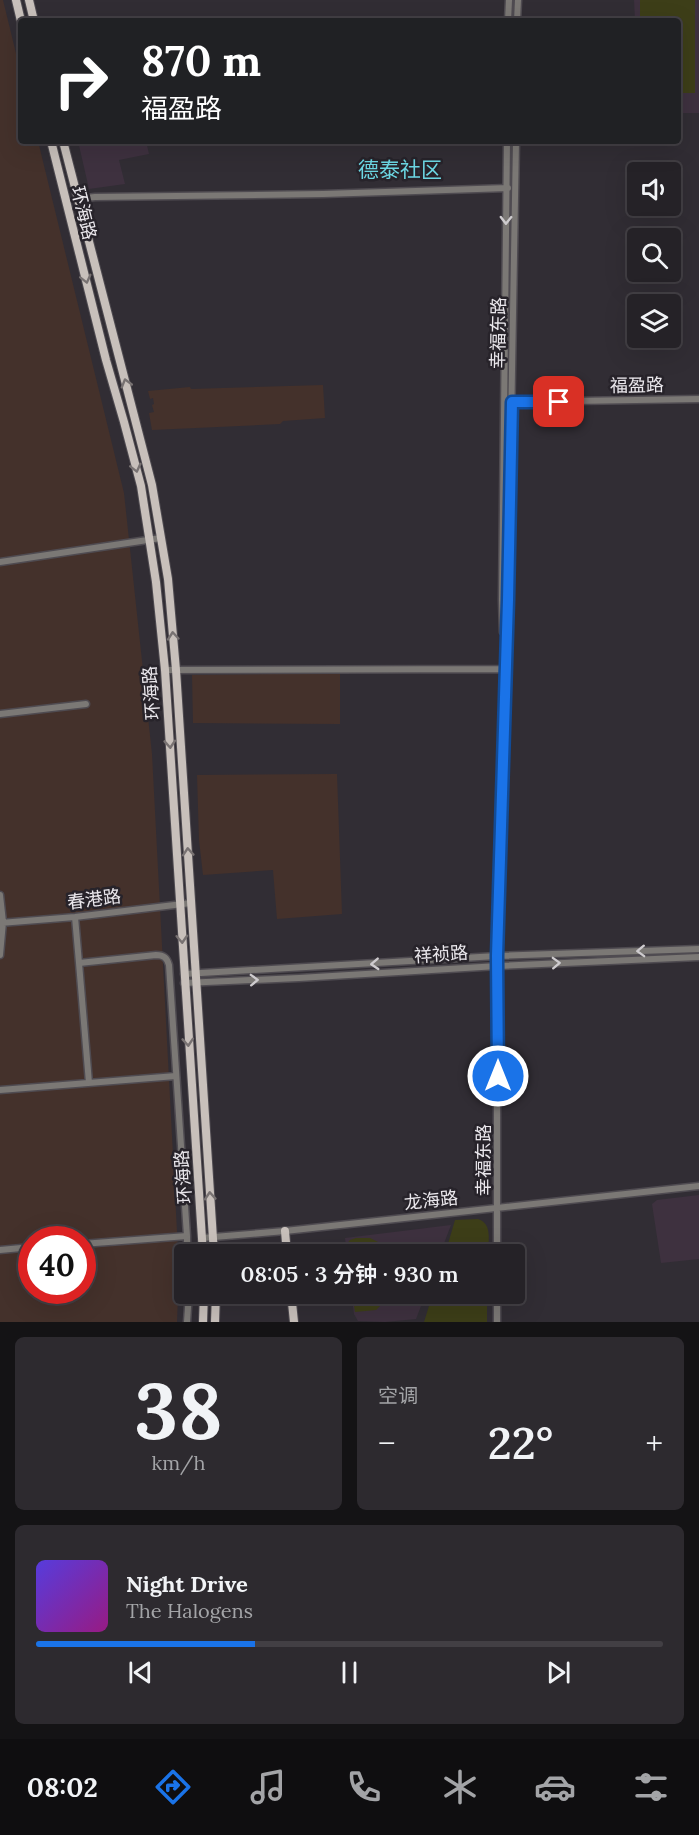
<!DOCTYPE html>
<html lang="zh">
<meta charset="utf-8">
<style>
body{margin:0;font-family:Lora,"Noto Sans SC",serif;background:#2d2a2f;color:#f1f3f6;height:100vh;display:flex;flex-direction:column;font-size:22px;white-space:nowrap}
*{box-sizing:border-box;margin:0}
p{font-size:20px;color:#a3a4a7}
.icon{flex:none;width:33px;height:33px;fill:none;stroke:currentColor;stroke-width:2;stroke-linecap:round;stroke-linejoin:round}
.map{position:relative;height:1322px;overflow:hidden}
.side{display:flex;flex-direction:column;gap:15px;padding:15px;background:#141315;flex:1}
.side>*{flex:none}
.banner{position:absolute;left:18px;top:18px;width:663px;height:126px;border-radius:6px;box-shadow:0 6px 24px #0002,0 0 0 2px #423f44;background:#202124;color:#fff;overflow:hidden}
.tools{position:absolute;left:627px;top:162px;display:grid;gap:12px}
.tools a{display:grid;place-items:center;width:54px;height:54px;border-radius:6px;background:#252227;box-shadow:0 6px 24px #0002,0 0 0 2px #423f44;font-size:30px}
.speed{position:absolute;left:18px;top:1226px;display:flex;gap:12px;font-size:30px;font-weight:700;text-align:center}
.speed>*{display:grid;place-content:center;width:78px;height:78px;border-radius:50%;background:#252227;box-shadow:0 6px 24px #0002,0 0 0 2px #423f44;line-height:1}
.speed .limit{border:9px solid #d22;background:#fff;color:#111}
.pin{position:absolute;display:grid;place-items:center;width:51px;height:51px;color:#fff;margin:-26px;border-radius:12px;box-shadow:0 3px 9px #0006}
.me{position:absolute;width:66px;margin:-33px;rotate:0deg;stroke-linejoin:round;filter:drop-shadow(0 0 4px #0008)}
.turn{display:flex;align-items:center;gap:21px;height:126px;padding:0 24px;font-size:27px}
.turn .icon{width:78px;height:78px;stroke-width:2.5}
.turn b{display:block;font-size:42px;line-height:51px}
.big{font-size:45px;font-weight:600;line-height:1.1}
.side .card{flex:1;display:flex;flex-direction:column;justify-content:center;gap:9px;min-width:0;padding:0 21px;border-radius:9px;background:#2d2a2f}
.side .dial{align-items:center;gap:0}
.dial b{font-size:78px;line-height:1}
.song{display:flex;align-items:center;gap:18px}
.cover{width:72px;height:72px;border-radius:9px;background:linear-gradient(135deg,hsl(250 70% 55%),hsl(310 70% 35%))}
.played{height:6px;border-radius:3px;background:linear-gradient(90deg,#1a73e8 35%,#423f44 35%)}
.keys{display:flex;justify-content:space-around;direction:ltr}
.heat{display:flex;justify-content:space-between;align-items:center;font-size:33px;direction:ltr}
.side .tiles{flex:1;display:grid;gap:15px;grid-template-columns:1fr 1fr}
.card:last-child{grid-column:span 2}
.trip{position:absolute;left:174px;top:1244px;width:351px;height:60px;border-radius:6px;background:#252227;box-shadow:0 6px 24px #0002,0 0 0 2px #423f44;font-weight:600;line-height:60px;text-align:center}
.tabs{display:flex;height:96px;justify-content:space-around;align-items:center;background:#0f0e10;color:#a3a4a7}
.tabs .icon{width:42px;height:42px}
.tabs .current{color:#1a73e8}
.tabs b{font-size:27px;color:#f1f3f6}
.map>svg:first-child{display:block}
</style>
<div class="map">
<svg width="699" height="1322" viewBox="0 0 699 1322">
<rect width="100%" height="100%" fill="#312d34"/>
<path fill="#44312b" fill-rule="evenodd" d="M0 0H3L21 74V141H38L124 493 152 754 179 1270 177 1322H0ZM32 1239H82V1290H32Z
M323 385 325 418 283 421 280 424 152 430 149 413 154 412 152 405 154 404 153 398 150 399 148 391 190 387 191 389Z
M340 673V724L193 723 192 675Z
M337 774 342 914 277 919 273 870 203 875 199 840 197 775Z"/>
<path fill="#3e313f" d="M634 0H699V113H678V21H635Z
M78 141H146L149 154 119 160 125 184 89 189Z
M699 1195V1259L661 1263 652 1204 657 1200Z
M451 1225 440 1254H347L345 1238Z
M351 1293H426L416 1319 385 1322 358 1321 354 1314Z"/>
<path fill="#3d3e18" d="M640 0H695V93H678V21H640Z
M478 1219C493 1224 488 1241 488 1254H445L455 1220Z
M356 1238H370L378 1242 381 1254H347L346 1245 350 1240Z
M352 1293H386L387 1302 383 1303 376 1310 355 1312Z
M433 1293H487V1322H424Z"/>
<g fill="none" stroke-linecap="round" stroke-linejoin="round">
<g stroke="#4f4b51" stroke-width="9">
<path id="minor" d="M508 21 509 0
M517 21 518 0
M77 199 95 197 323 194 508 188
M510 402 699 399
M0 562 161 538
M503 632 502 600 507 141
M165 670 505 669
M0 714 86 704
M0 895 3 922 0 955
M75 917 79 963 156 955C164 955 167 958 169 965L187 1236V1254
M0 923 75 917 191 903
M79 963 89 1083
M184 974 497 956 699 949
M184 983 299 978 498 966 699 957
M0 1090 176 1076
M202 1238 285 1231 699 1186
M82 1244 187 1236
M0 1250 32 1247
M497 1254V956L508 600 516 141
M187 1322 189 1293
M497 1322V1293"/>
</g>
<g stroke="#4f4b51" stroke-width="10">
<path id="major" d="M16 0 21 21
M29 0 34 21
M51 141 106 360 124 422 141 486 156 582 165 670 203 1254
M63 141 152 485 168 579 176 670 214 1254
M285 1231 287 1254
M291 1293 294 1322
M203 1322 204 1293
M215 1322 216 1293"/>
</g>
<use href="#minor" stroke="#7b7875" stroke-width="6"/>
<use href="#major" stroke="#c8c0bb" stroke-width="8"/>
</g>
<defs><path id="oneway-chevron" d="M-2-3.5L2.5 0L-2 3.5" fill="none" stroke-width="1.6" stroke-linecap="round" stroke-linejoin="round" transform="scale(1.5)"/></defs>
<g stroke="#cecbce">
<use href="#oneway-chevron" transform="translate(506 220) rotate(91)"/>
<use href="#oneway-chevron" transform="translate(641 951) rotate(178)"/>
<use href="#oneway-chevron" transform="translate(556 963) rotate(-2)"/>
<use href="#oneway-chevron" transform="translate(375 964) rotate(177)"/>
<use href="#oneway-chevron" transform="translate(254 980) rotate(-2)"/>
</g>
<g stroke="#787272">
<use href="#oneway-chevron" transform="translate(86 279) rotate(76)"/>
<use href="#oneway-chevron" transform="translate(126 383) rotate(-106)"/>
<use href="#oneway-chevron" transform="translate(136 468) rotate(76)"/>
<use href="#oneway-chevron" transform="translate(173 636) rotate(-95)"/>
<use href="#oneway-chevron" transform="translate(170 744) rotate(86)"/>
<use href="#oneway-chevron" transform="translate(188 852) rotate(-94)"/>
<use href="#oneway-chevron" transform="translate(182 939) rotate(87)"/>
<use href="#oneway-chevron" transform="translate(188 1042) rotate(86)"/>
<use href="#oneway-chevron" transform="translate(210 1196) rotate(-94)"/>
</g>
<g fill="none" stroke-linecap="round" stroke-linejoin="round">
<g stroke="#114b97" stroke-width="15">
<path id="route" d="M498 1076 497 956 508 600 512 402H559"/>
</g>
<use href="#route" stroke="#1a73e8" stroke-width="10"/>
</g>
<g text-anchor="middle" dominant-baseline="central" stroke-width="5" stroke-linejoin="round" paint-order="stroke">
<g font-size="18" fill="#eae7ec" stroke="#27232a">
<text transform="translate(84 213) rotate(76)">环海路</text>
<text transform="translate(498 333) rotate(-89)">幸福东路</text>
<text transform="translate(637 385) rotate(-1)">福盈路</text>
<text transform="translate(151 693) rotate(-94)">环海路</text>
<text transform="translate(94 899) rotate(-7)">春港路</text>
<text transform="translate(441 954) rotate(-4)">祥祯路</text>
<text transform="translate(483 1160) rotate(-90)">幸福东路</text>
<text transform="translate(183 1177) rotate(-94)">环海路</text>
<text transform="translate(431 1200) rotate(-6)">龙海路</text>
</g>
<g font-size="21" fill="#6cd7e3" stroke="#27232a">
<text x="400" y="169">德泰社区</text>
</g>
</g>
</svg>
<div class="tools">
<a><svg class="icon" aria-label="sound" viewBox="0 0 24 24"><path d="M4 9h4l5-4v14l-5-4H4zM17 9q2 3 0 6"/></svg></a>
<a><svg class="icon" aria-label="search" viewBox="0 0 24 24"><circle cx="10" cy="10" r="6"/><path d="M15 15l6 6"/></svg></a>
<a><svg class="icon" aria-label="layers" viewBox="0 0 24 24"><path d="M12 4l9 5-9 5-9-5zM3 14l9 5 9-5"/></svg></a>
</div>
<div class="speed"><div class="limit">40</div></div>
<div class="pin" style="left:559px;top:402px;background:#d93025"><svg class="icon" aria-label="arrive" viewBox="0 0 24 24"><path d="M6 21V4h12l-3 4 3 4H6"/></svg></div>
<svg class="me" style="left:498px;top:1076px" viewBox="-20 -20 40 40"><circle r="17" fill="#1a73e8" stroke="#fff" stroke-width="3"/><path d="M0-11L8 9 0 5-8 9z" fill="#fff"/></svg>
<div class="trip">08:05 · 3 分钟 · 930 m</div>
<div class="banner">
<div class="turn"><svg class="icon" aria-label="right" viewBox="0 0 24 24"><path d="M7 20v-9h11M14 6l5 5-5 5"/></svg><div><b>870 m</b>福盈路</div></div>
</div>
</div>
<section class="side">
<div class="tiles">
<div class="card dial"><b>38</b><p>km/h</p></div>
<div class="card"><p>空调</p>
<div class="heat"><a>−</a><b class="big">22°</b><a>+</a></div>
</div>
<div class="card">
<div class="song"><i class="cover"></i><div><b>Night Drive</b><p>The Halogens</p></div></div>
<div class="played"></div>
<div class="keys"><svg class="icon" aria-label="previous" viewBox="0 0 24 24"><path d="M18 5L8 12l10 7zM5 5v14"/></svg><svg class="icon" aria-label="pause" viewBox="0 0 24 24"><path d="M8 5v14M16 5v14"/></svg><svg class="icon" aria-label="next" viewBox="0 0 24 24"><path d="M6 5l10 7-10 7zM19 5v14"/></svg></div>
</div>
</div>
</section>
<nav class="tabs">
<b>08:02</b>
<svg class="icon current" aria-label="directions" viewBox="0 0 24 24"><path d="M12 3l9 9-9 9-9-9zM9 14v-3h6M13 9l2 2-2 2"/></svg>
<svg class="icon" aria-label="music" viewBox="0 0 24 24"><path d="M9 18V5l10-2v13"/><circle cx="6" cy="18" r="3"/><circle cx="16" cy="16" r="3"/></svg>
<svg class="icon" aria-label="phone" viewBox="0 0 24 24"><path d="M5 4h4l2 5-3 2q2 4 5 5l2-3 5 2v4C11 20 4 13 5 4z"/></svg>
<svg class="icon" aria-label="climate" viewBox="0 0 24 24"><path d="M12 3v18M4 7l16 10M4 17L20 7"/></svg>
<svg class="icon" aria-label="car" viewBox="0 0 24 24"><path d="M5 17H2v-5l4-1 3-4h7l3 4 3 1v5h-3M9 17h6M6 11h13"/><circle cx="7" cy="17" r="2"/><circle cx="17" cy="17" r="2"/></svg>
<svg class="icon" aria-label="filters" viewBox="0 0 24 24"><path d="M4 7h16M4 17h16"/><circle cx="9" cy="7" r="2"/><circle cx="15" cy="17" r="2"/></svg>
</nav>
